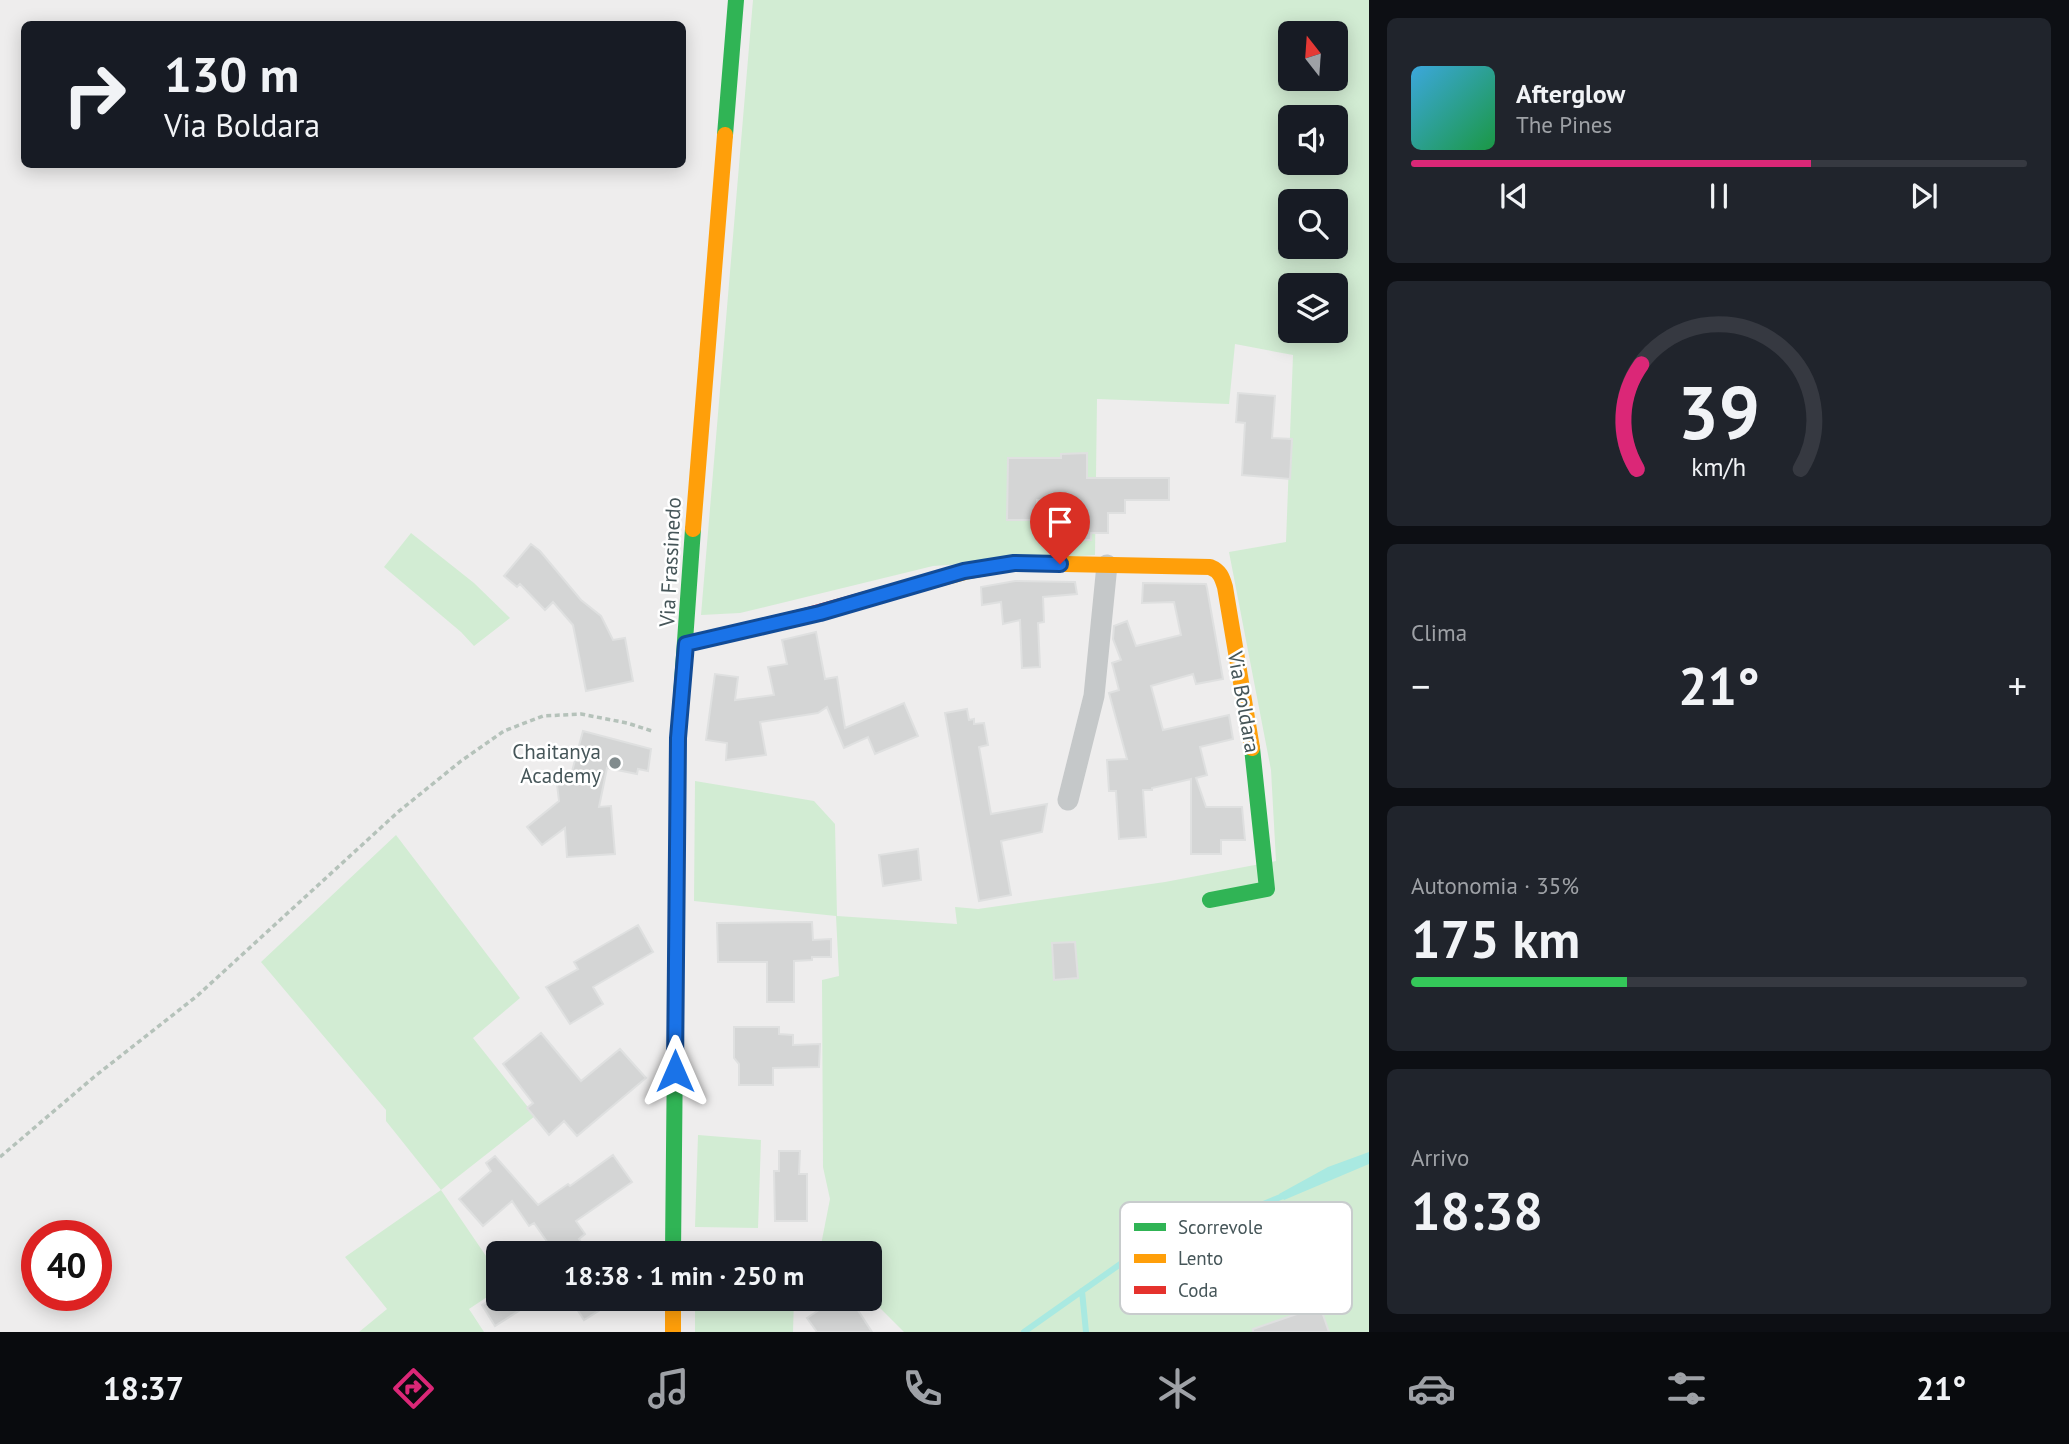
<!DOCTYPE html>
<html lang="it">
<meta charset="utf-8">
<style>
body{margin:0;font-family:"PT Sans",sans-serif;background:#20242c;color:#f1f3f6;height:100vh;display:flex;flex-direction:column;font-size:26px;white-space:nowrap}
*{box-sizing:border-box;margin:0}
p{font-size:23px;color:#9ea1a6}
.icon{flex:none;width:38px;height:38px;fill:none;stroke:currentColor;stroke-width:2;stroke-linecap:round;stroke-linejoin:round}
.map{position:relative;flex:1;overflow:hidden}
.sheet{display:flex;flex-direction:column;gap:18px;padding:18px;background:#0d0f14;width:700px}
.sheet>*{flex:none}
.top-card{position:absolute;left:21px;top:21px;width:665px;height:147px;border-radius:10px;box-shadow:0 4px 18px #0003;background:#171b24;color:#f1f3f6;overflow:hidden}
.needle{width:46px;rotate:343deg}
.controls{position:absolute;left:1278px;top:21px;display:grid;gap:14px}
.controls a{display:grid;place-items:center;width:70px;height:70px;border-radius:10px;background:#171b24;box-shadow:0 4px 18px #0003;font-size:35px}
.speed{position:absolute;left:21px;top:1220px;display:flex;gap:14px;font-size:35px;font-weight:700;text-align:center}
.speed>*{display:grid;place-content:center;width:91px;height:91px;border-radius:50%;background:#171b24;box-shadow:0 4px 18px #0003;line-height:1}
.speed .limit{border:10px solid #d22;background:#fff;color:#111}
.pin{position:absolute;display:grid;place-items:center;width:60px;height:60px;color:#fff;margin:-72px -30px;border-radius:50% 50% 50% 0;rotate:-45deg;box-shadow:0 0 7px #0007}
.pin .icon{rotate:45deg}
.me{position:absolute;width:77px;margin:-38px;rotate:0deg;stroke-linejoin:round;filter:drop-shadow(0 0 5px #0008)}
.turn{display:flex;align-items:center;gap:24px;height:147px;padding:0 28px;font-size:32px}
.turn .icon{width:91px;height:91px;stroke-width:2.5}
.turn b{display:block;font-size:49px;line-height:60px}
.big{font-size:52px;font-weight:800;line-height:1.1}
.sheet .tile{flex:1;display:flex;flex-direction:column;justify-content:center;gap:10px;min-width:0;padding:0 24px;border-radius:10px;background:#20242c}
.sheet .dial{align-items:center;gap:0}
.dial svg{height:182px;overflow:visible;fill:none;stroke:#363941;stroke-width:7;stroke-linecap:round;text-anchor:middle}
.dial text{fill:#f1f3f6;stroke:none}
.song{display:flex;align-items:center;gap:21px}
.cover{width:84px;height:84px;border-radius:10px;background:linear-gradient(135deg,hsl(200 70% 55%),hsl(140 70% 35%))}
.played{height:7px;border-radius:4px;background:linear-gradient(90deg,#db2777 65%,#363941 65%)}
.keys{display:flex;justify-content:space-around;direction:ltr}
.heat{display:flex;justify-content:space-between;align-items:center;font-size:38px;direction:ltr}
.charge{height:10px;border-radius:5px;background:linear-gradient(90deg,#34c759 35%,#363941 0)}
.trip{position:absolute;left:486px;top:1241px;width:396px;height:70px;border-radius:10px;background:#171b24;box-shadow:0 4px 18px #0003;font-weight:800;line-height:70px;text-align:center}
.tabs{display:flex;height:112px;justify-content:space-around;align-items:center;background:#090b0e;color:#9ea1a6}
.tabs .icon{width:49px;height:49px}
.tabs .selected{color:#db2777}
.tabs b{font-size:32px;color:#f1f3f6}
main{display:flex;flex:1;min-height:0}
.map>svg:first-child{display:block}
</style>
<main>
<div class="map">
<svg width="1369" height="1332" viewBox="0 0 1369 1332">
<rect width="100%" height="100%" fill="#eeeded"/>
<path fill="#d2ecd3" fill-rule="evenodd" d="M753 0H1369V1332H904L870 1298V1253H824L820 1250 830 1199 823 1167 822 980 839 976 836 916 694 901 695 781 814 801 835 824 837 916 957 924 955 907 978 909 1165 882 1276 861 1271 770 1229 552 1286 542 1293 355 1235 344 1229 404 1097 399 1095 555 933 566 740 613 701 615ZM1290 33H1335V79H1290ZM1290 117H1335V163H1290ZM1290 201H1335V247H1290ZM1290 285H1335V331H1290Z
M411 533 474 583 510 618 474 646 461 632 384 567Z
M396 835 520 998 473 1038 535 1116 441 1190 499 1275V1289L469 1309 484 1332H359L387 1309 345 1257 441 1190 386 1121V1110L261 962Z
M698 1135 761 1140 758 1228 695 1227Z
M695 1299H794L793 1332H695Z"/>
<path fill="#a9e9e1" d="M1369 1152V1164L1284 1200 1279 1194 1328 1167Z"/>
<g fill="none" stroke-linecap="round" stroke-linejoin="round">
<path stroke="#a9e9e1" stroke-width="6" d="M1082 1291 1086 1332
M1024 1332 1126 1260 1288 1194"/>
</g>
<path fill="#d4d5d5" stroke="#dfe0e0" stroke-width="2" d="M1238 393 1275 396 1272 438 1292 439 1290 479 1242 475 1245 423 1236 422Z
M1087 453V478H1169V500H1125V513H1108V533H1091V540H1070L1069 500H1037V520H1007L1008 458H1061V454Z
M531 544 540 551 581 600 601 616 613 640 625 638 633 681 586 691 573 625 553 602 545 610 520 584 517 587 504 576Z
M1015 581 1075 582 1077 594 1043 597 1044 622 1038 623 1040 667 1022 668 1020 620 1003 624 1001 602 982 605 981 587Z
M1143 583 1206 584 1207 588 1223 679 1196 684 1193 674 1151 686 1163 730 1229 715 1233 739 1200 747 1207 775 1196 778 1206 807H1242L1245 840H1221V854H1191V779L1152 788V790H1143L1146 837 1119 839 1116 791H1109L1107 760 1127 759 1109 693 1119 690 1112 663 1121 660 1113 639 1114 626 1127 621 1136 646 1181 635 1174 602 1142 603Z
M816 632 825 679 837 677 845 728 904 703 918 736 875 754 868 737 844 748 827 707 818 713 760 722 766 755 726 760 727 743 706 740 715 674 738 677 735 700 774 695 768 667 787 664 782 640Z
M967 709 969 720 974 719V724L984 723 988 745 979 747 991 814 1047 804 1042 832 1001 841 1011 895 979 901 945 713Z
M583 731 651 749 648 771 638 769 637 774 607 768 599 807 611 806 615 854 567 857 565 828 542 845 527 827 559 801 556 776 571 775Z
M918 849 921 880 883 886 879 855Z
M812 922 813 940 831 939V957H812V960L794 961V1002H767V962H718L717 923Z
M638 925 653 952 593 987 603 1004 570 1024 546 987 578 969 574 962Z
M1075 942 1078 978 1054 980 1052 943Z
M734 1027H779V1034L793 1035V1045L820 1044 819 1067 773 1068V1085H739V1064L734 1058Z
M541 1033 581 1081 620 1049 646 1078 577 1136 564 1121 549 1135 527 1108 533 1103 503 1064Z
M779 1151H800L799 1174H807V1221H775L774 1171H779Z
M613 1155 632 1182 576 1221 585 1234 579 1239 588 1253H555L534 1223 529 1226 512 1201 483 1226 459 1199 491 1171 486 1163 495 1156 538 1205 568 1184 570 1186Z
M492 1298H539L495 1326 482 1305Z
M570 1298H619L584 1320Z
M837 1298H850L872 1332H817L807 1318Z
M1320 1306 1329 1332H1253V1329Z"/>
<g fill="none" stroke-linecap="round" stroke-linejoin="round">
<path stroke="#b5c2ba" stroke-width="3.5" stroke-dasharray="5 3.5" stroke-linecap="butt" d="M0 1157 94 1077 197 996 398 812 461 761 504 731 543 716 581 714 627 723 652 731"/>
<path stroke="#c5c8c9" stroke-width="21" d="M1068 800 1094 696 1107 565"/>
<path stroke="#30b455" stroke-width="16" d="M725 135 736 0
M1210 900 1267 889 1252 748
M673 1253 678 739 693 529"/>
<path stroke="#ff9f0a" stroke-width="16" d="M693 529 725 135
M927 582 965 572 1014 563 1210 567C1220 571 1222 577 1225 587L1252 748
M673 1298V1332"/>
<path stroke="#e5322d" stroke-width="16" d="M686 644 805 616 927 582"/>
</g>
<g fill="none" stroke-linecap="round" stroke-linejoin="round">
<g stroke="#114b97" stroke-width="18">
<path id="route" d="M675 1071 678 738 686 644 820 613 964 571 1014 563 1060 564"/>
</g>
<use href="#route" stroke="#1a73e8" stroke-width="12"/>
</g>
<circle fill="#818b8d" stroke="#fff" stroke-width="2.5" cx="615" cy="763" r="7"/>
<g text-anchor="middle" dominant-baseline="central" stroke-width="5" stroke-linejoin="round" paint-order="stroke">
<g font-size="21" fill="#465659" stroke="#fff">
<text transform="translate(670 562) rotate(-87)">Via Frassinedo</text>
<text transform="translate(1244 702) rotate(80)">Via Boldara</text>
</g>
<g font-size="21" fill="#465659" stroke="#fff" text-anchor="end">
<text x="601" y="751">Chaitanya<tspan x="601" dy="24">Academy</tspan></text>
</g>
</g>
<rect x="1120" y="1202" width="232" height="112" rx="10" fill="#fff" stroke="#c8cccd" stroke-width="2"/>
<rect x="1134" y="1223" width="32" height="8" fill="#30b455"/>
<rect x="1134" y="1254" width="32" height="9" fill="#ff9f0a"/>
<rect x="1134" y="1286" width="32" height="8" fill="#e5322d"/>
<g font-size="19" fill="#465659">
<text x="1178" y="1234">Scorrevole</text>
<text x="1178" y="1265">Lento</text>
<text x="1178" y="1297">Coda</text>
</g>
</svg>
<div class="controls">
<a><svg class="needle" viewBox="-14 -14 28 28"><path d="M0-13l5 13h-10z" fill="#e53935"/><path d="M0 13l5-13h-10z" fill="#9ea1a6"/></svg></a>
<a><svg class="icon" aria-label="sound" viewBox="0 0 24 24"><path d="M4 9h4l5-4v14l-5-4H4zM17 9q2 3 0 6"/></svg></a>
<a><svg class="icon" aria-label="search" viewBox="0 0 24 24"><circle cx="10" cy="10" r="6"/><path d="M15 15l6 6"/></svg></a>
<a><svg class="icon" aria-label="layers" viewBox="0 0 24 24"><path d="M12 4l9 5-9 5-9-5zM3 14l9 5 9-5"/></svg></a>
</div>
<div class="speed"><div class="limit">40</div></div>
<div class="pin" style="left:1060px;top:564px;background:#d93025"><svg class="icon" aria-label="arrive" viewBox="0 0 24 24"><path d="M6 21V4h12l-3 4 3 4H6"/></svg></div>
<svg class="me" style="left:675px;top:1071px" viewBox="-20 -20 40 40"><path d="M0-17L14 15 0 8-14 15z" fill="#1a73e8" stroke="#fff" stroke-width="4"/></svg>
<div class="trip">18:38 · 1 min · 250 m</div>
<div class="top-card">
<div class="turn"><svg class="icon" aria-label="right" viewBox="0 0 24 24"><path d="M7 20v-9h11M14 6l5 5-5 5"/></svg><div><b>130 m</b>Via Boldara</div></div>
</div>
</div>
<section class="sheet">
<div class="tile">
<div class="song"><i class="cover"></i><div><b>Afterglow</b><p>The Pines</p></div></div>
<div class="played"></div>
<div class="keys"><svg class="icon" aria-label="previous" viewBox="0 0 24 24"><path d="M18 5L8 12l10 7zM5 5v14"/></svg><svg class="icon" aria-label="pause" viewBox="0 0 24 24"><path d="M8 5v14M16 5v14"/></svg><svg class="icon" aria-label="next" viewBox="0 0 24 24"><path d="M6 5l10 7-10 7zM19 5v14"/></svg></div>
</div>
<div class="tile dial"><svg viewBox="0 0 100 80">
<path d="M14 69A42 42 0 1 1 86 69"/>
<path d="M14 69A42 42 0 0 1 16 23" stroke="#db2777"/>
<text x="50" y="56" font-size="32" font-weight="700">39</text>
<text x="50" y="72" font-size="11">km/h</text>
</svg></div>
<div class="tile"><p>Clima</p>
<div class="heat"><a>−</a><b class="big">21°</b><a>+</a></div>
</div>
<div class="tile"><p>Autonomia · 35%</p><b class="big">175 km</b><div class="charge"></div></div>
<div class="tile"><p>Arrivo</p><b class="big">18:38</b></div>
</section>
</main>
<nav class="tabs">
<b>18:37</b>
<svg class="icon selected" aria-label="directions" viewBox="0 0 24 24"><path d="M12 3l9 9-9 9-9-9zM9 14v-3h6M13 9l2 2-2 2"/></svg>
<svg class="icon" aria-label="music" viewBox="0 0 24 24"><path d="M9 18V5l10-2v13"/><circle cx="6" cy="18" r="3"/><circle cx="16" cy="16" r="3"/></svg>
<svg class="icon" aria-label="phone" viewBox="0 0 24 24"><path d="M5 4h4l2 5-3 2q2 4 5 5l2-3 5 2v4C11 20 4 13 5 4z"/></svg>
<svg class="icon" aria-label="climate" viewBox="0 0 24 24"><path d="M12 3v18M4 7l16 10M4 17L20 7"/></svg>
<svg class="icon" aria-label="car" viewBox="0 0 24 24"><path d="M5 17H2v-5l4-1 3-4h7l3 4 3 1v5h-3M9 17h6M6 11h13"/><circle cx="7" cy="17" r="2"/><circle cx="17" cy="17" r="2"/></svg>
<svg class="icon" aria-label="filters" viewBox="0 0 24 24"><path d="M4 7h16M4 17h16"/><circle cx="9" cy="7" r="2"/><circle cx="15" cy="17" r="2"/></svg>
<b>21°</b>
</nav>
